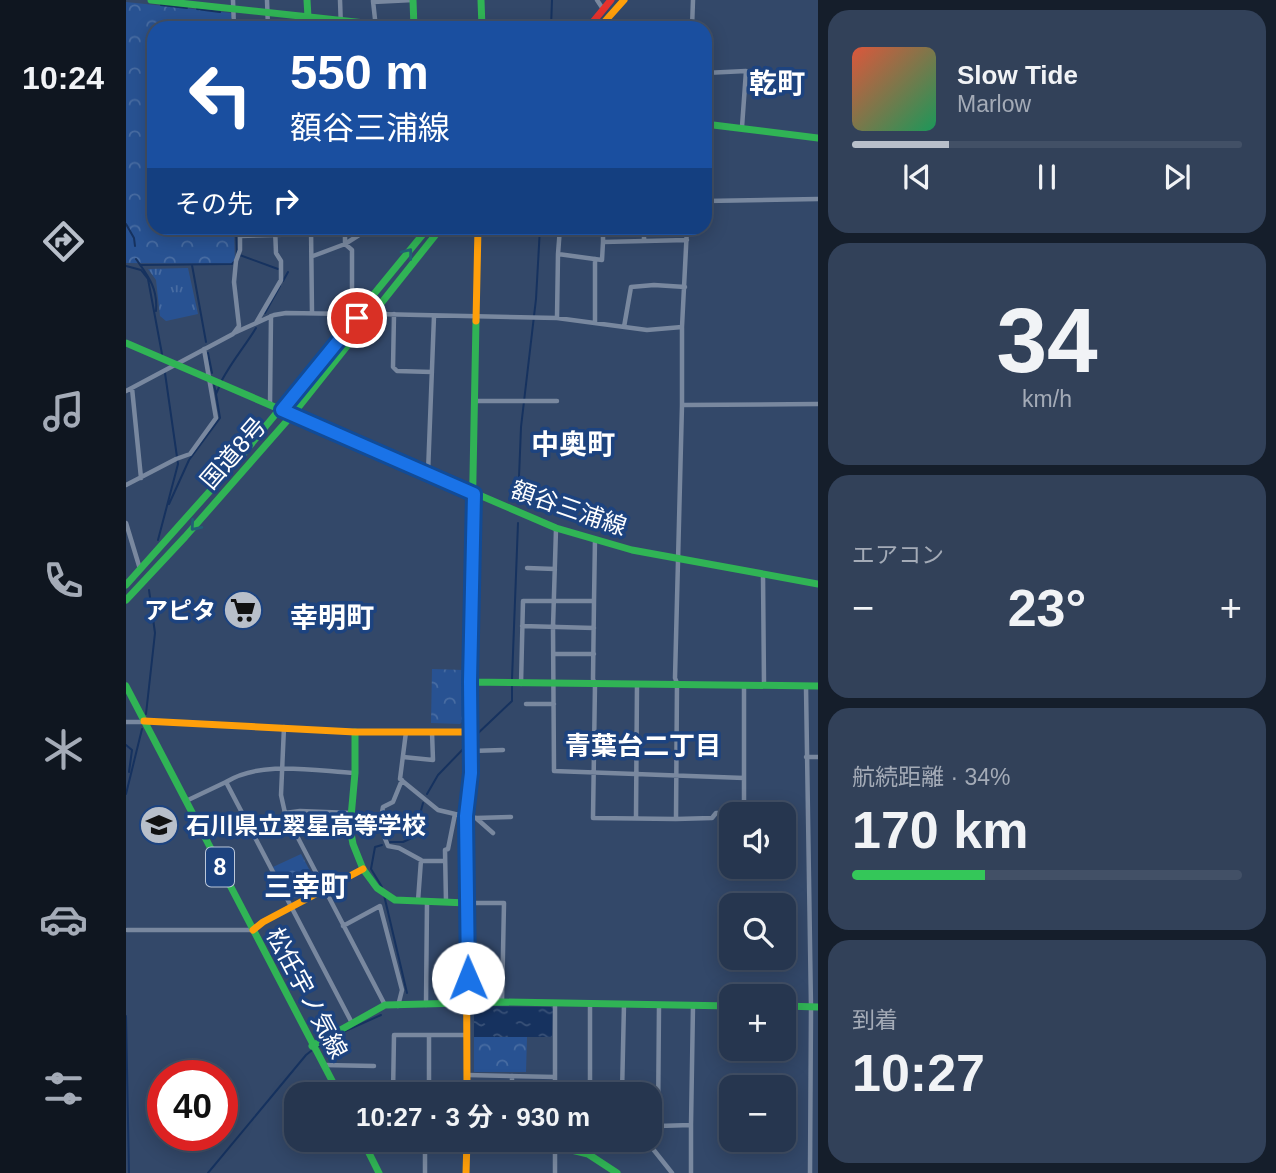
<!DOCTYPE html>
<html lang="ja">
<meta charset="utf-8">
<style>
body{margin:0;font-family:Arial,"Noto Sans JP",sans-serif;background:#324159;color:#f1f3f6;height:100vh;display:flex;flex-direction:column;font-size:26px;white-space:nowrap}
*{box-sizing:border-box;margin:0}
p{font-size:23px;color:#a4abb7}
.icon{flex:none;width:38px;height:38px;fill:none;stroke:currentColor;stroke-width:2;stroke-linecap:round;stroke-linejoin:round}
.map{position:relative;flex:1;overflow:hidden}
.sheet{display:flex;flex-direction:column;gap:10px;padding:10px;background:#151e2b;width:458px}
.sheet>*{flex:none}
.guide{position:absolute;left:21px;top:21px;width:565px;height:214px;border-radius:21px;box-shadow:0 4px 18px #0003,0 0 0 2px #425066;background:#1a4fa0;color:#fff;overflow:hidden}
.fabs{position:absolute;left:593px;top:802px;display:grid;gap:14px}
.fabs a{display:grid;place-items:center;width:77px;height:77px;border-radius:14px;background:#26364f;box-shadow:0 4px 18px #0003,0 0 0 2px #425066;font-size:35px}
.speed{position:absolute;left:21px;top:1060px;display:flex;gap:14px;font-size:35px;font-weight:700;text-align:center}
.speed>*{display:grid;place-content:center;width:91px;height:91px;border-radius:50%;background:#26364f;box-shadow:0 4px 18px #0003,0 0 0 2px #425066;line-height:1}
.speed .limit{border:10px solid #d22;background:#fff;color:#111}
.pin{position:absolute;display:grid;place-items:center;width:60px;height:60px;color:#fff;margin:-30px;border:4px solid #fff;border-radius:50%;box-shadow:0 2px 7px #0007}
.me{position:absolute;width:77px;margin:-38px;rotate:359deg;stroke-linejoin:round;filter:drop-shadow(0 0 5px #0008)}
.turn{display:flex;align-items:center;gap:24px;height:147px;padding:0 28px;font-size:32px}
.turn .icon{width:91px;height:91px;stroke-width:2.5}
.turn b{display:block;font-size:49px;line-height:60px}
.then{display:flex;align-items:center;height:66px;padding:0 28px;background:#0003;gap:14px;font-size:26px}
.big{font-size:52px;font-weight:700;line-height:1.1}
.sheet .tile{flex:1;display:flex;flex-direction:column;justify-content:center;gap:10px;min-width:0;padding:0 24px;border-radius:21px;background:#324159}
.sheet .dial{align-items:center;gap:0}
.dial b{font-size:91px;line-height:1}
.song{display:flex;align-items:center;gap:21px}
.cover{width:84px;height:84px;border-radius:10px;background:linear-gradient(135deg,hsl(10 70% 55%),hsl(150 70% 35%))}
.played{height:7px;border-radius:4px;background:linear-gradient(90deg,#b8bfca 25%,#425066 25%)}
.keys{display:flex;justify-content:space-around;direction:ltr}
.heat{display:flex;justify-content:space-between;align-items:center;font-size:38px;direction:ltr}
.charge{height:10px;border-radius:5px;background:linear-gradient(90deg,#34c759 34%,#425066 0)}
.trip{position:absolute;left:158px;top:1082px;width:378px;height:70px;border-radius:21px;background:#26364f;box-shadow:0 4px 18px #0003,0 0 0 2px #425066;font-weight:700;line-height:70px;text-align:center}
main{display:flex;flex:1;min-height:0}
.menu{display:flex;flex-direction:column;width:126px;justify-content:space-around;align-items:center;background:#0f1620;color:#a4abb7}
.menu .icon{width:49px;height:49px}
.menu .current{color:#b8bfca}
.menu b{font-size:32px;color:#f1f3f6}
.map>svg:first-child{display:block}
</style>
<main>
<nav class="menu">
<b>10:24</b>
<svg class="icon current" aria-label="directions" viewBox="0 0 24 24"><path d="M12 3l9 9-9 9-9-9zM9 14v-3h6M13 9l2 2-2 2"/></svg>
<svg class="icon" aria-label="music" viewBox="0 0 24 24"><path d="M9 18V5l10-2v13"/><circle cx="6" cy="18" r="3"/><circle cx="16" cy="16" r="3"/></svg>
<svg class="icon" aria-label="phone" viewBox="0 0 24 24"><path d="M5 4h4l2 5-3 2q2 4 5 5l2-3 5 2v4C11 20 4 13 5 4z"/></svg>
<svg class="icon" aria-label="climate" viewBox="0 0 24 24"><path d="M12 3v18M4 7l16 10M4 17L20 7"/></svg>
<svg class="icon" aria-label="car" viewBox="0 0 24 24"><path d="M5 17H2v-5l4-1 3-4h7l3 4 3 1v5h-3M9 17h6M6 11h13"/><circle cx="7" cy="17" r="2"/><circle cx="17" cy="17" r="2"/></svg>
<svg class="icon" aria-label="filters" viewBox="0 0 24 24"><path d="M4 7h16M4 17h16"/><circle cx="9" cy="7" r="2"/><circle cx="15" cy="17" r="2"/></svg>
</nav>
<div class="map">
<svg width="692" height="1173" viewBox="0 0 692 1173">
<defs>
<pattern id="grass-tufts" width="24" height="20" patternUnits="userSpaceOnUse" patternTransform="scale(1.75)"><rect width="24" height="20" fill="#285292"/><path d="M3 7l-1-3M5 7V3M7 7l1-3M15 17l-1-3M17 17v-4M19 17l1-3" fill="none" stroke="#486ca2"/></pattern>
<pattern id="park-crowns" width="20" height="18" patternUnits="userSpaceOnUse" patternTransform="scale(1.75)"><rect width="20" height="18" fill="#285292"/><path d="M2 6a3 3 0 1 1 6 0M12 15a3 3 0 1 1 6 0" fill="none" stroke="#486ca2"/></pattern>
<pattern id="water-ripples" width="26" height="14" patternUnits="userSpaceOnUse" patternTransform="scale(1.75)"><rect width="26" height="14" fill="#16325f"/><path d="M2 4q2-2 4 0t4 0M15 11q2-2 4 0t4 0" fill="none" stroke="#395177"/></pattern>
</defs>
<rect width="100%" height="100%" fill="#334869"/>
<path fill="url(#grass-tufts)" d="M62 268 72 314 40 321 34 316 30 280 22 269Z"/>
<path fill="url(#park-crowns)" d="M0 2 105 13V28H28V228H108L109 264 0 263Z
M306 669 337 670 338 720 334 724 305 723Z
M175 854 191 884C187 893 175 899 164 898L147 867Z
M348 1037H401L400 1072H348Z"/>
<path fill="url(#water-ripples)" d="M352 1006 425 1007 427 1009 426 1037H348V1010Z"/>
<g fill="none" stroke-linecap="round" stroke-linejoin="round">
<path stroke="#16325f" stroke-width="2" d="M35 5 61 8
M71 9 94 12
M106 19V28
M425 28 426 0
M0 224 8 238 9 246
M110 228 111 254 152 269
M10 259C22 276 32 288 30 311
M14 265 106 264 109 261
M66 265 80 342
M0 266 15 270 22 279 36 354
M157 281 162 272
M139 313 154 286
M82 353 86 373
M96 380C106 361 119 346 130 328
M88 385 90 393
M392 502 395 427 410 299 414 228
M43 504 63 460 94 418 90 394 94 385
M32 540 52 464 39 373
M386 679 392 523
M20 714 29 633 23 590
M348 737 386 701V685
M0 745 6 750 3 772
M0 794 16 729
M301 794 312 775 342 744
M264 842H277L288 837 297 803
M256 845 249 847 245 869 256 887
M258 895 281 993
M0 1016 3 1173
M217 1032 255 1015
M190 1048 206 1039
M82 1173 180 1055 185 1051"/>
<path stroke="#79889f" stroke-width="4.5" d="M107 0 108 28
M141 0 142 28
M214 0 215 28
M471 0 477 9
M247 1 250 28
M247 2 287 0
M177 28V23L182 17
M566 28 567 0
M579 73 620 71 616 127
M579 201 692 199
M185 228 186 313
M219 228V244L226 250V314
M434 228 432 254 476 260 477 242 561 240
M477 228V242
M518 228V240
M114 236 185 234
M187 256 219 244 244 228H255
M250 314 431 318 521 330 556 327
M268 314 267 367 271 371 306 372
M431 318 432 254
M130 323 155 280V261L150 253 149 228
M469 323V259
M498 327 505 287 528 285 559 287
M108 333 148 315 160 313 226 314
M6 388 15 478
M0 391 107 334 113 326 108 282 110 261 114 250V228
M348 401H431
M144 405 145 316
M556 405 692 404
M302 473 308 316
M0 485 50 459 64 454 90 418 78 349
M0 523 14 569
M430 529 427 627 428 771 618 778V686
M401 568 429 569
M637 575 638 685
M468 601 469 539
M396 626 468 628
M427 654H468
M395 684 397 601H468L467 679 469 684 467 818 550 819 551 683 549 678 556 405V327L561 228
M680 687 685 1007 684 1173
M400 704H428
M0 722H17
M158 727 155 795 159 813 259 1005
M280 732 274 779 312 810 329 814
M345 751 377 750
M277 757 307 760 306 732
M680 757H692
M60 801 100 782
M159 813 174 811 225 813
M225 817 255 818 257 807 267 802 276 780
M255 818 254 826 262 846 273 848 295 860 292 901
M350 818 367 833
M510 818 511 684
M550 819 586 818 590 813H618V778
M295 861H319
M320 902 319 850 322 849 329 814 350 818 385 817
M341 903H378L376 1002
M217 926 254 906 276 990 272 1006
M1 930H126
M300 1005 301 902
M226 1023 100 782C135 760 189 771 229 773
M303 1035V1094
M198 1065 248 1066
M341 1075 429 1077
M267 1094 268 1035H341
M386 1094V1076
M429 1094V1003
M464 1094V1004
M496 1094 498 1004
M532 1126 565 1125 567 1006
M523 1138 532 1126 533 1006
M519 1139 546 1173
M299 1173V1143
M429 1173V1139
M565 1173V1125"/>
<path stroke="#30b455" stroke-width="7" d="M25 0 285 28
M181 0 182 17
M287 0 288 28
M355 0 356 28
M579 124 692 138
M0 343 430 528 506 550 692 584
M0 585 117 454 302 228
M0 600 59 537 167 414 315 228
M343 682 692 686
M0 686 213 1094
M229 732V773L224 828 227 844 237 869 251 888 269 900 341 903
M344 784 343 682 350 321
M658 1006 692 1007
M186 1046 259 1005 376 1002 606 1006
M236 1139 253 1173
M238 1142 429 1146 462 1154 491 1173"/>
<path stroke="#ff9f0a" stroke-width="7" d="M473 28 498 0
M350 321 352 228
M18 721 229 732H345
M127 930 137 922 237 869
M341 1094 340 816 344 784
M340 1173 341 1140"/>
<path stroke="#e5322d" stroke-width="7" d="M462 28 485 0"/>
</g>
<defs><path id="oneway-chevron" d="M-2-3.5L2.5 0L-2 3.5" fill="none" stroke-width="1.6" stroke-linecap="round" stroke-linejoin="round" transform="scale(1.75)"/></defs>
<g stroke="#225f74">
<use href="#oneway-chevron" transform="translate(282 253) rotate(-52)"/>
<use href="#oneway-chevron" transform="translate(69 526) rotate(131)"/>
</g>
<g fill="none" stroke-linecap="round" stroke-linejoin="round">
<g stroke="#114b97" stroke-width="18">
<path id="route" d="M231 318 156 410 348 494 344 682 345 773 340 816 342 978"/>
</g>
<use href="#route" stroke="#1a73e8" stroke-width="12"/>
</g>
<defs>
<g id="supermarket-disc" transform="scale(2.0125)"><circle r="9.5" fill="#b8bfca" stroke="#1d437f"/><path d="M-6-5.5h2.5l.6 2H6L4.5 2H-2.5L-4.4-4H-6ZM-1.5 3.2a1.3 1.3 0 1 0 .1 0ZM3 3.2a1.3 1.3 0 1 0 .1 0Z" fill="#111"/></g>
<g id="school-disc" transform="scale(2.0125)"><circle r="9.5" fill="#b8bfca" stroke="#1d437f"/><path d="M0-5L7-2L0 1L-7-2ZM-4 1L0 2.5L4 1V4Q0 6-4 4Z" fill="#111"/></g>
</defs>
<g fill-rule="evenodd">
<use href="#supermarket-disc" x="117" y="610"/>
<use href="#school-disc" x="33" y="825"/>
</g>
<g text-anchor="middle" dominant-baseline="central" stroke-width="7" stroke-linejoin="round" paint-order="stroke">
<rect fill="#1d437f" stroke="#bbc7d9" stroke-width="2" x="80" y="847.5" width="28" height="39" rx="5"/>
<g font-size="23" font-weight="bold" fill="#fff">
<text x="94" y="867">8</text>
</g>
<g font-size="24" fill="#fff" stroke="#1d437f">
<text transform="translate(107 453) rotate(-49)">国道8号</text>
<text transform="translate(443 508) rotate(19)">額谷三浦線</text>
<text transform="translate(181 993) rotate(62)">松任宇ノ気線</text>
</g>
<g font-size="24" font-weight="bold" fill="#fff" stroke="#1d437f" text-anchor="end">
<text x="90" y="610">アピタ</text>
<text x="60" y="825" text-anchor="start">石川県立翠星高等学校</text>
</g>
<g font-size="26" font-weight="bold" fill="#fff" stroke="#1d437f">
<text x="517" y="746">青葉台二丁目</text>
</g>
<g font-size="28" font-weight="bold" fill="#fff" stroke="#1d437f">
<text x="651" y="83">乾町</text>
<text x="447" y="444">中奥町</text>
<text x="206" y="617">幸明町</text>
<text x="180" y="886">三幸町</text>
</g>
</g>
</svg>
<div class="fabs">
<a><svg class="icon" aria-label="sound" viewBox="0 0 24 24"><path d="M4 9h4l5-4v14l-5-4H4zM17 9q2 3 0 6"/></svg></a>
<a><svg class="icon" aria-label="search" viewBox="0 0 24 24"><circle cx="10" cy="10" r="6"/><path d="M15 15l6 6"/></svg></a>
<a>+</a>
<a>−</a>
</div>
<div class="speed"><div class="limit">40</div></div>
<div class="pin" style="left:231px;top:318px;background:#d93025"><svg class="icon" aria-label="arrive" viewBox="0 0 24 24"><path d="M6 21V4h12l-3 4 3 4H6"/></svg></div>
<svg class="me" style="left:342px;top:978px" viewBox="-20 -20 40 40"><circle r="19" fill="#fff"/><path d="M0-13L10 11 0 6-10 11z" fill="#1a73e8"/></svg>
<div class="trip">10:27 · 3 分 · 930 m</div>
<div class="guide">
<div class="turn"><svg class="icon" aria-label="left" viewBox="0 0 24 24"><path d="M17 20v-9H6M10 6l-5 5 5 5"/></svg><div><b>550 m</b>額谷三浦線</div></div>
<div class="then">その先<svg class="icon" aria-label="right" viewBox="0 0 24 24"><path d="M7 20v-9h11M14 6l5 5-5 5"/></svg></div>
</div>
</div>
<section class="sheet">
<div class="tile">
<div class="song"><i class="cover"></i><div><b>Slow Tide</b><p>Marlow</p></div></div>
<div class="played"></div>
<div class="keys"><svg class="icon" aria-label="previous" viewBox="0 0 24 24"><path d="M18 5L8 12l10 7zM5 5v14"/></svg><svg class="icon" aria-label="pause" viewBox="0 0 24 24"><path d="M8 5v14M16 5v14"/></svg><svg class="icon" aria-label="next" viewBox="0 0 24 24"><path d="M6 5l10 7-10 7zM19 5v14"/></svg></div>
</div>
<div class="tile dial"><b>34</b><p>km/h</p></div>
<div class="tile"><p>エアコン</p>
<div class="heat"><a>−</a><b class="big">23°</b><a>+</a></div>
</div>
<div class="tile"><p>航続距離 · 34%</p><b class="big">170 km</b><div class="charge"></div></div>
<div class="tile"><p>到着</p><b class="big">10:27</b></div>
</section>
</main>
